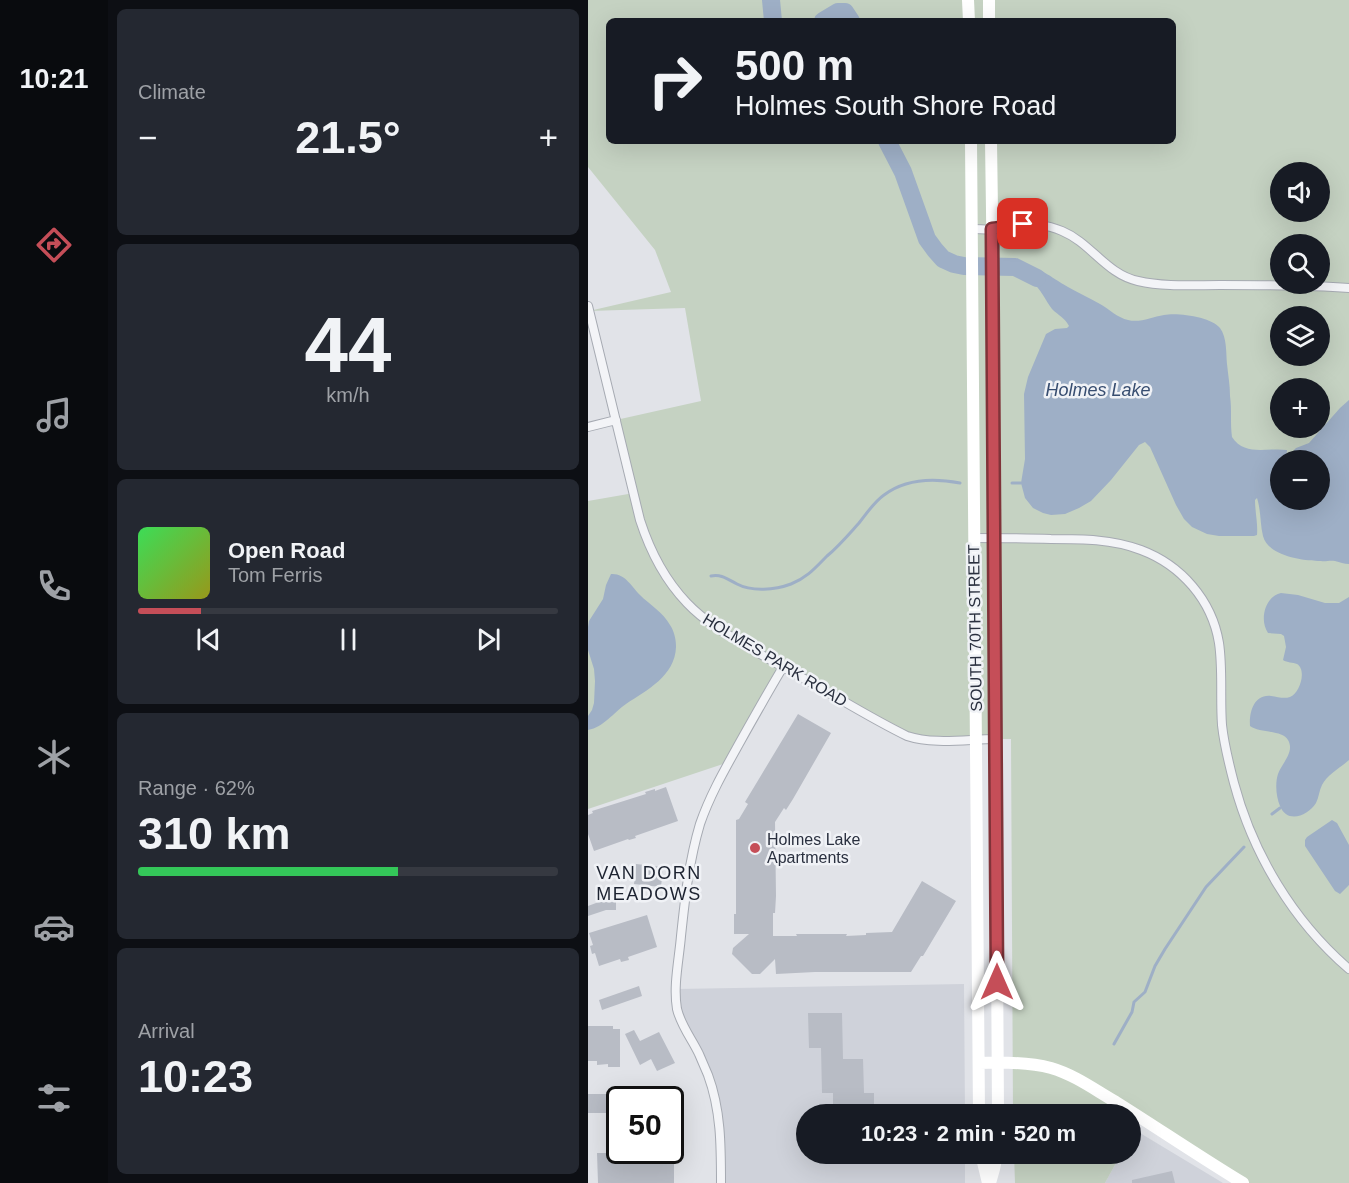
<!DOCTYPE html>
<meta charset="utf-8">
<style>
body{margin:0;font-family:Arial,sans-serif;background:#242831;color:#f1f3f6;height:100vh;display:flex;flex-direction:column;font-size:22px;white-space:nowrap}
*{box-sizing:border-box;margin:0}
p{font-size:20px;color:#9ea1a6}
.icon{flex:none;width:33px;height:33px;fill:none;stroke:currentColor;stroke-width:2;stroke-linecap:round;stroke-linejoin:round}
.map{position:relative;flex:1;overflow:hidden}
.panel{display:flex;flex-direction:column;gap:9px;padding:9px;background:#0d0f14;width:480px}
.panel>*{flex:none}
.top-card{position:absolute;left:18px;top:18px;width:570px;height:126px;border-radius:9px;box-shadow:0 6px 24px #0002;background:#171b24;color:#f1f3f6;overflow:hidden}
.tools{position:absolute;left:682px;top:162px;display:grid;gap:12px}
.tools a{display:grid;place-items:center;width:60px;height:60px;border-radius:50%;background:#171b24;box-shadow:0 6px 24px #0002;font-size:30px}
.speed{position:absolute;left:18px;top:1086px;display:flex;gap:12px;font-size:30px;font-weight:700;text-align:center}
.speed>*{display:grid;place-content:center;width:78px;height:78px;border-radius:50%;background:#171b24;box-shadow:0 6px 24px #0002;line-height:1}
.speed .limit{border:3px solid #111;border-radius:9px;background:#fff;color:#111}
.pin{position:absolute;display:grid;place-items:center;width:51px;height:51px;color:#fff;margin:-26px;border-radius:12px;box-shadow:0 3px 9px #0006}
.me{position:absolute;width:66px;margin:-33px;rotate:0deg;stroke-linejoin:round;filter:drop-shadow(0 0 4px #0008)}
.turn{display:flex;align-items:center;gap:21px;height:126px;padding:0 30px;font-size:27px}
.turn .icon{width:78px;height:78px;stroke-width:2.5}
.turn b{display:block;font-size:42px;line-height:51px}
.big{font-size:45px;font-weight:700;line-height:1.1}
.panel .card{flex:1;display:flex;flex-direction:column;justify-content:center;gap:9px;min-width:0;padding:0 21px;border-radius:9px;background:#242831}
.panel .dial{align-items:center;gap:0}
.dial b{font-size:78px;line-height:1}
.song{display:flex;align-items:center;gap:18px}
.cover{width:72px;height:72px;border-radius:9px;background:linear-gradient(135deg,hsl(130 70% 55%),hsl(60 70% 35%))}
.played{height:6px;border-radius:3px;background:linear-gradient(90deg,#c54e58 15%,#363941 15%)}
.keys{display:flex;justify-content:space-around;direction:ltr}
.heat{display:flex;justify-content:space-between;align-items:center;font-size:33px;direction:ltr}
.charge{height:9px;border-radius:4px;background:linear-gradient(90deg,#34c759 62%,#363941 0)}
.trip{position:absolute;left:208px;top:1104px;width:345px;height:60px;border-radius:30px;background:#171b24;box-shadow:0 6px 24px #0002;font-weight:700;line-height:60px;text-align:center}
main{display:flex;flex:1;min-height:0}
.tab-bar{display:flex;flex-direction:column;width:108px;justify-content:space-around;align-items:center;background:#090b0e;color:#9ea1a6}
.tab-bar .icon{width:42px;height:42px}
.tab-bar .active{color:#c54e58}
.tab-bar b{font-size:27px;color:#f1f3f6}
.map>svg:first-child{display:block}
</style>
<main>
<nav class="tab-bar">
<b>10:21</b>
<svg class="icon active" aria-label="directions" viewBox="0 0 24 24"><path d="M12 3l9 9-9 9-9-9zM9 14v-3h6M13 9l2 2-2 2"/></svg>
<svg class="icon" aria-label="music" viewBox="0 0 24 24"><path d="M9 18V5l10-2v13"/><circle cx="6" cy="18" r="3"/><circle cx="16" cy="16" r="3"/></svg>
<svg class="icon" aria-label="phone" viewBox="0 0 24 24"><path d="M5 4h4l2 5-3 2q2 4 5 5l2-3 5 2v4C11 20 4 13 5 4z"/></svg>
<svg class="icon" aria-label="climate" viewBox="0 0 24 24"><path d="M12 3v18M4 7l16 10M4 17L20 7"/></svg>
<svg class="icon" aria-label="car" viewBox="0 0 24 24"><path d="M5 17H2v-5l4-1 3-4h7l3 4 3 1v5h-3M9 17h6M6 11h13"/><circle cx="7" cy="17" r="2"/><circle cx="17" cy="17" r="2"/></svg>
<svg class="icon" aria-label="filters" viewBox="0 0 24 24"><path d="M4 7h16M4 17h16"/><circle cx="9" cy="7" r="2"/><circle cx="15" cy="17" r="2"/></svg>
</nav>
<section class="panel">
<div class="card"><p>Climate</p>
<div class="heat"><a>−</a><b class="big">21.5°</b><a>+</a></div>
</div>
<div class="card dial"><b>44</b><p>km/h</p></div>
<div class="card">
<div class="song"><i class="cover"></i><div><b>Open Road</b><p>Tom Ferris</p></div></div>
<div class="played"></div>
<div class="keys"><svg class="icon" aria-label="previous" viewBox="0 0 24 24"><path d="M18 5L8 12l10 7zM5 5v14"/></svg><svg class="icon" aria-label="pause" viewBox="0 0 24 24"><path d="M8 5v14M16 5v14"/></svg><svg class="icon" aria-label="next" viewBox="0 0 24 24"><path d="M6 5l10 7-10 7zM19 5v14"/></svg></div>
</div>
<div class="card"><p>Range · 62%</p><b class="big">310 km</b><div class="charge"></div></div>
<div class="card"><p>Arrival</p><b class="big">10:23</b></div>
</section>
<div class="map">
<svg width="761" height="1183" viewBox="0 0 761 1183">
<rect width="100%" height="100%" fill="#e1e3e8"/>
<path fill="#cfd2da" d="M376 984 377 1114H219V1154H377V1183H133L127 1098 94 1023 88 989Z
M547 1130 635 1183H517L533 1154H543V1136Z"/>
<path fill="#c5d2c2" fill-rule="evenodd" d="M0 0H761V1183H655L553 1119 543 1136V1114H425L423 739H329L195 667 141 762 0 809V501L46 493 28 420 113 401 97 308 1 311 83 292 67 250 0 167ZM21 21H585V141H21ZM693 172H732V212H693ZM693 244H732V284H693ZM693 316H732V356H693ZM693 388H732V428H693ZM693 460H732V500H693Z
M426 1154H533L517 1183H427Z"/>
<path fill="#9eafc6" d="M430 264C452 266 462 277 480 287 490 293 502 298 512 304 521 309 530 318 540 320 552 323 564 317 576 315 589 312 624 317 632 328 639 337 638 353 639 364 640 374 642 385 642 396 644 410 642 423 644 437 657 457 680 447 699 450L698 460H693V500H696L699 505 701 504 700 500H732V460H704L706 450 708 448 721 443 752 408 761 400V564C756 564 752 562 747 561 742 560 737 562 733 561 715 561 680 556 675 536 672 524 673 510 669 498L667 500C667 512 670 523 669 535L666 536H631L619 534 604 527 596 519 588 505 562 447 557 442 551 445 523 480 503 501 491 508 477 514 463 515 455 513 445 508 437 498 433 483 437 459 436 394 440 377 458 334 467 329 479 328 481 326C477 318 470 315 464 309 457 300 453 289 444 282 437 277 431 275 427 267Z
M23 574C37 573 44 587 52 595 62 605 75 612 82 625 86 631 88 639 88 647 87 676 59 690 38 704 25 713 16 727 0 730V716L4 710 6 703 7 681 6 669 0 650V627L1 621 15 599 18 585Z
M693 593 710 595 737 603H751L761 597V760C752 768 739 775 734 785 731 791 731 797 728 803 720 816 699 824 692 806 688 797 687 783 690 774 694 763 707 752 700 740 695 730 671 733 662 726 661 712 666 694 683 696 690 697 696 699 702 697 712 693 719 670 709 664 705 662 699 663 695 660L698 647 696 636 693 634 680 633C671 620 677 596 693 593Z
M744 820 749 823 761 845V885L752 894 747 891 717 846V840L719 837Z"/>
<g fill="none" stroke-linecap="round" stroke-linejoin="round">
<path stroke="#9eafc6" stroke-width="3" d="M424 483H433
M123 576C134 574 139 579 149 584 164 592 187 590 203 584 219 578 228 567 239 556 251 546 261 534 271 523 279 513 286 502 296 495 317 479 346 478 372 483
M684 814 692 808
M526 1044 544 1012 546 1002 557 992 567 966 577 949 618 887 656 847"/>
<path stroke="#9eafc6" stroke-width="18" d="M183 0 185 21
M235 21 250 12H257L263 21
M299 141 315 172 339 239 347 250 355 259 366 264 376 266 427 267 449 278"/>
</g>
<path fill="#b8bcc5" d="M210 714 243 733 205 799 198 810 196 808 187 822 188 896 187 913H185V936H209L208 934H259L258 936 278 935V933L304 932 334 881 368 901 335 956H333L323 972H227L188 974 187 959 172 974H164L144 954 145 948 161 934H146V914H148V820L151 819 160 804 157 802Z
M78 787 90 821 47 836 48 838 41 840 40 839 6 851 0 834V815L5 813 4 811 58 794 57 792 67 789V791Z
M48 864 75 867 73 887 46 884Z
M16 900H28V910H18L0 916V906Z
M59 915 69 947 40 957 41 960 33 962 32 959 11 966 7 953 4 954 2 946 5 945 1 933Z
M51 986 54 996 14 1010 11 1000Z
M220 1013H254L255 1059H275L276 1093H286V1114H245V1093H234L233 1048H221Z
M0 1026H25V1029H32V1067H20V1064L9 1065V1061H0Z
M46 1030 52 1041 71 1032 87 1063 69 1071 63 1059 52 1065 37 1034Z
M0 1094H32V1113H0Z
M42 1150H70V1153H86V1183H10L9 1153H26V1151Z
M584 1171 587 1183H544V1180Z"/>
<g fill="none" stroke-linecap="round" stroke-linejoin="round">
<g stroke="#a6aab2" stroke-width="10">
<path id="street" d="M404 208 415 219 423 225
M384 229C393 229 402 230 411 229 416 228 420 225 424 225 439 222 460 225 474 231 503 243 518 274 550 281 576 287 605 285 632 285 675 285 718 285 761 288
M0 306 52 520C62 551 76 579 99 603 117 622 140 635 162 648 182 660 202 671 222 682 254 700 286 720 319 736 346 745 380 739 408 739
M0 427 28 420
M386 538C412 538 437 538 463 539 494 539 524 539 553 550 593 565 624 600 631 643 635 670 632 698 634 725 636 744 641 764 646 783 665 854 705 921 761 969
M133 1183C133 1146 133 1110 120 1075 117 1068 114 1061 111 1054 104 1039 93 1026 89 1009 85 986 91 960 93 936 97 898 101 861 112 824 122 795 137 769 152 742 166 717 180 692 195 667"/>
</g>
<use href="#street" stroke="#f3f4f7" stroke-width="8"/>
<path stroke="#fff" stroke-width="12" d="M380 0 381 21
M401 0V21
M383 141 391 1114
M403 141 405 281 410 1114
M391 1063C415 1062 440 1062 463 1068 487 1075 507 1090 528 1102 571 1129 612 1157 655 1183
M393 1154 400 1183
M402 1183 406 1169 409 1154"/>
</g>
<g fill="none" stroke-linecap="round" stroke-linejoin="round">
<g stroke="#803339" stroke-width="15">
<path id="route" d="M409 982 404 229C415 228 424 225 435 224"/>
</g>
<use href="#route" stroke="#c54e58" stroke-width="10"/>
</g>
<circle fill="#c54e58" stroke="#f0f2f6" stroke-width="2" cx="167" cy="848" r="6"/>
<g text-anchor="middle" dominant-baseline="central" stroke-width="5" stroke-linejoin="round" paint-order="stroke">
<g font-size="16" fill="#2a303f" stroke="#f0f2f6">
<text transform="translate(387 628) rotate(-91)">SOUTH 70TH STREET</text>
<text transform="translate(187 660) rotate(31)">HOLMES PARK ROAD</text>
</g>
<g font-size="16" fill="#2a303f" stroke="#f0f2f6" text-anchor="start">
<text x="179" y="839">Holmes Lake<tspan x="179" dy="18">Apartments</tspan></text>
</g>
<g font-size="18" font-style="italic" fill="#374d70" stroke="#f0f2f6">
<text x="510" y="390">Holmes Lake</text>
</g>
<g font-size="18" letter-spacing="1.5" fill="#1c2230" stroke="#f0f2f6">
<text x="61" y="873">VAN DORN<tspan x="61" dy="21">MEADOWS</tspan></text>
</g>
</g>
</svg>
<div class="tools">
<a><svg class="icon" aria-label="sound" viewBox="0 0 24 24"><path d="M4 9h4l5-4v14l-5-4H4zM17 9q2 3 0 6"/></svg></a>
<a><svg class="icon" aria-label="search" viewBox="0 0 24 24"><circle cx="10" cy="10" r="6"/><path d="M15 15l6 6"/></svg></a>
<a><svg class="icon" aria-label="layers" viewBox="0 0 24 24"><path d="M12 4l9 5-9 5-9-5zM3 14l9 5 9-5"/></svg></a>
<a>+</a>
<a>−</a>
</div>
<div class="speed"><div class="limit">50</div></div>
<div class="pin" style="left:435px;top:224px;background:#d93025"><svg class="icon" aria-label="arrive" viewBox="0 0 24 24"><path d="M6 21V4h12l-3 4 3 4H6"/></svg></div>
<svg class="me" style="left:409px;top:982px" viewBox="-20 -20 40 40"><path d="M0-17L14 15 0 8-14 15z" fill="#c54e58" stroke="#fff" stroke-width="4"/></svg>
<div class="trip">10:23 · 2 min · 520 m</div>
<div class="top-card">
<div class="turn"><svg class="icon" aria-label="right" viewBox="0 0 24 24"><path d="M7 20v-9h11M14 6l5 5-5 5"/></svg><div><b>500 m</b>Holmes South Shore Road</div></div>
</div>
</div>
</main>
